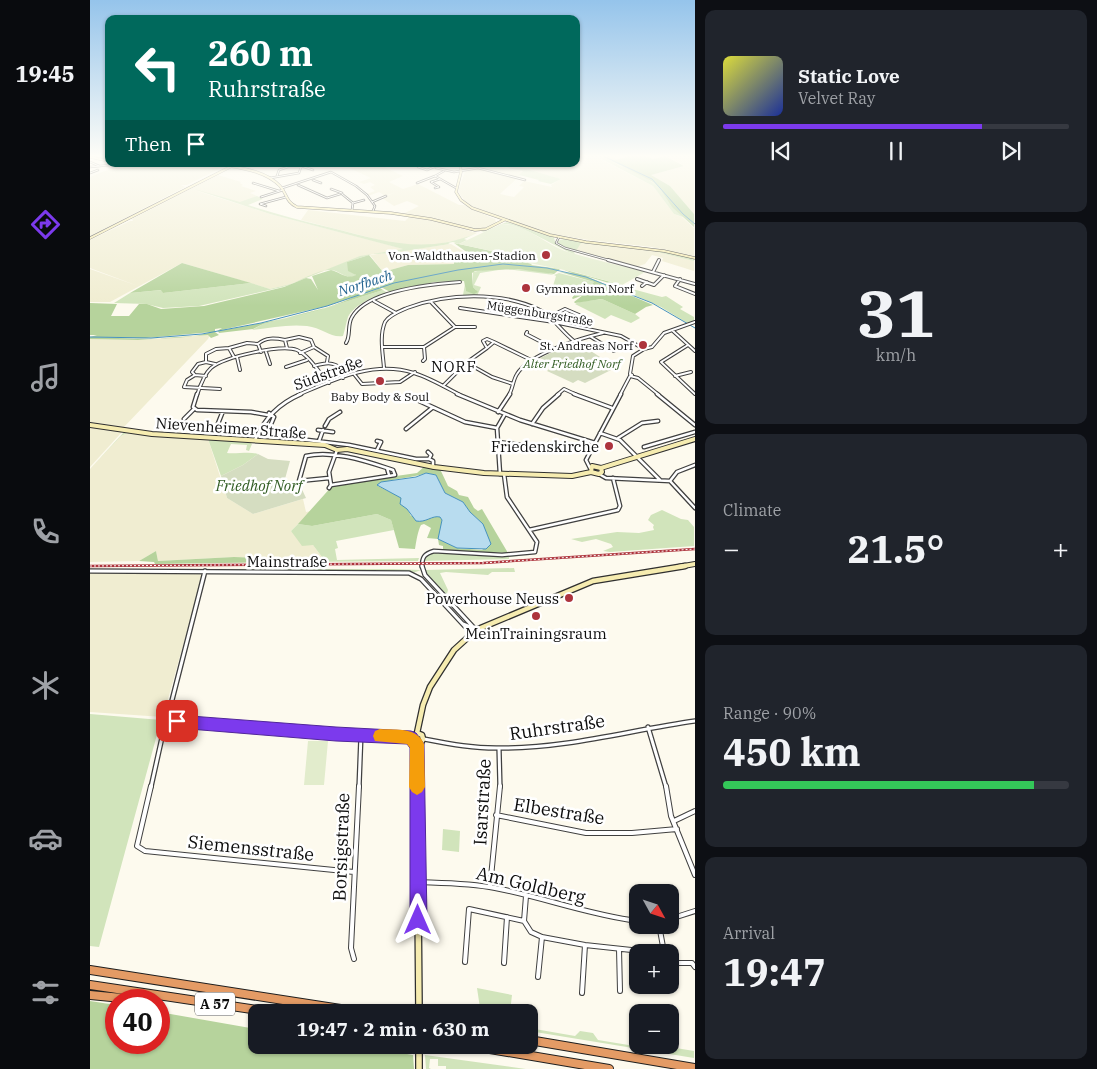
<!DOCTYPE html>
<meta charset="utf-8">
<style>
body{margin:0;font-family:"IBM Plex Serif",serif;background:#20242c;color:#f1f3f6;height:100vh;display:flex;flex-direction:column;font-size:19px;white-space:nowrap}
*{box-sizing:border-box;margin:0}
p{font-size:16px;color:#9ea1a6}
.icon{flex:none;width:28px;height:28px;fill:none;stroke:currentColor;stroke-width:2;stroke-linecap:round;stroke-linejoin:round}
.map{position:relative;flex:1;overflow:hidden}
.side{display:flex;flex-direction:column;gap:10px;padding:10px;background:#0d0f14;width:402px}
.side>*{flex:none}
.guide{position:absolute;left:15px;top:15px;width:475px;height:152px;border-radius:10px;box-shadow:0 1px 4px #0004;background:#00695c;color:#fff;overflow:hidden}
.needle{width:32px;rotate:130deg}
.buttons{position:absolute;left:539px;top:884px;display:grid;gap:10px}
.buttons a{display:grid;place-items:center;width:50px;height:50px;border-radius:10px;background:#171b24;box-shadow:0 1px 4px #0004;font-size:25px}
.speed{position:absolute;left:15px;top:989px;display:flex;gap:10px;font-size:25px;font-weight:700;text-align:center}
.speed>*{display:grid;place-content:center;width:65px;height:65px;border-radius:50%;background:#171b24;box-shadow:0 1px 4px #0004;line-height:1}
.speed .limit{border:8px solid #d22;background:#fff;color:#111}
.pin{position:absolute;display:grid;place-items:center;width:42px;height:42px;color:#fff;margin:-21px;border-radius:10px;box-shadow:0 2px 8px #0006}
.me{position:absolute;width:55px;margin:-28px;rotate:0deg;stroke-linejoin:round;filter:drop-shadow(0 0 4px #0008)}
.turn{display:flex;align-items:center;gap:18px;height:105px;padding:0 20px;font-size:22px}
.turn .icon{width:65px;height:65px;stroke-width:2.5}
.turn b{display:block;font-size:35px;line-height:42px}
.then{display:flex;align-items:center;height:48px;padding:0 20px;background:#0003;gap:10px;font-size:19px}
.big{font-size:38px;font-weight:800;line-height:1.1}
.side .card{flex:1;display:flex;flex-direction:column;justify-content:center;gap:8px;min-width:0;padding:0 18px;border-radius:10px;background:#20242c}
.side .dial{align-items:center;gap:0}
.dial b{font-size:65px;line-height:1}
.song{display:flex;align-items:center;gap:15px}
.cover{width:60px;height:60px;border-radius:8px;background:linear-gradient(135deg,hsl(60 70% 55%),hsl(230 70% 35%))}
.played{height:5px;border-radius:2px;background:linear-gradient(90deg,#7c3aed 75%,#363941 75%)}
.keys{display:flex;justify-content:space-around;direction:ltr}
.heat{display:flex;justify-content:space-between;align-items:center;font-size:28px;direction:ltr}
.charge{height:8px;border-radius:4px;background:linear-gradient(90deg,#34c759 90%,#363941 0)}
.trip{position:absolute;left:158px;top:1004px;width:290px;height:50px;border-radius:10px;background:#171b24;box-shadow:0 1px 4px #0004;font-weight:800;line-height:50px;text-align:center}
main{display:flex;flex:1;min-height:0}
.dock{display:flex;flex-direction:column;width:90px;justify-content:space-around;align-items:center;background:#090b0e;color:#9ea1a6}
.dock .icon{width:35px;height:35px}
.dock .active{color:#7c3aed}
.dock b{font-size:22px;color:#f1f3f6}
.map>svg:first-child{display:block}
</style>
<main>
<nav class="dock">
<b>19:45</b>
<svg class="icon active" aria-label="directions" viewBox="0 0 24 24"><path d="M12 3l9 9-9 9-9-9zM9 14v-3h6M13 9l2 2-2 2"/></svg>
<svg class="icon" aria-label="music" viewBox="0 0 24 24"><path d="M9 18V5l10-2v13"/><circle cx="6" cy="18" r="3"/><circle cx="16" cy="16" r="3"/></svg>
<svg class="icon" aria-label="phone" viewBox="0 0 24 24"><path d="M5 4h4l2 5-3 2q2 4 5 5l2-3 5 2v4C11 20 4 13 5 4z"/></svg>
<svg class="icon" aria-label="climate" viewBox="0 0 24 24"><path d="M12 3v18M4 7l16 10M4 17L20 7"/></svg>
<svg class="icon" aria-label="car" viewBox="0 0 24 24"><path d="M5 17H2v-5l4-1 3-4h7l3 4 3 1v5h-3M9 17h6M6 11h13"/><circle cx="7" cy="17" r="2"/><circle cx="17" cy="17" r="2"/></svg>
<svg class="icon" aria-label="filters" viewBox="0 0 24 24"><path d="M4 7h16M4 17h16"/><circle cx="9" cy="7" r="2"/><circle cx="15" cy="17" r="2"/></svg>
</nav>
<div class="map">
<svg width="605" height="1069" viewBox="0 0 605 1069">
<rect width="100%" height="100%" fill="#fdfaee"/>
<path fill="#f0edd1" d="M486 156H512L510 159 563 186 584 214 592 217 604 228V256L562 247 499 240 455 233 383 207 374 200 368 191 375 172 387 168 413 175 381 164H414L408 167 434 172 410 194 424 197 434 187 429 186 434 181 462 187 461 185 471 179 419 164H486Z
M576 156H604V214L580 186 560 175 595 166Z
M41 164H120L133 167 97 185H91L95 187 0 236V177L27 166Z
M265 164H302L294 167 313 176 299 182 313 189 328 184 369 205H374L400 217 405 219 406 222 393 229H383L341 218 313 214 329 206 317 201 304 206 292 198 306 192 295 196 289 192 278 196 277 194 285 191 280 187 285 185 280 182 274 184 269 182 281 178 257 167Z
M128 175 151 182 150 183 153 185 151 186 166 191 160 193 167 196 150 203 104 190 180 214 314 249 272 256 201 284 180 289 92 263 20 302H0V269L48 286 0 268V240L40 221H43L42 219Z
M218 210 315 221 319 217 345 221 387 233 372 239 348 244 331 246 305 244 211 220Z
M491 243 564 251 589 256 604 261V271L572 261 573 258 562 255 555 264 546 267 485 250Z
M361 244 376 253 364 256V264L318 265 293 272 280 255Z
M118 335H120L118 339 34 427 0 422V339L48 340Z
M0 427 32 432 0 467Z
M37 433 118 439 137 498 163 514 213 499 216 512 221 511 201 531 223 545 232 557 231 559 144 557 68 561 66 551 49 561 0 562V469L31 436Z
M0 572 113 574 73 717 0 712Z"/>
<path fill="#d1e4bb" d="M513 156H521L528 160 523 162C538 170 556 175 568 187 577 196 583 207 593 217L584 214 563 186 510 158Z
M423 165 471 179 461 184 448 181 449 180 429 175 433 171 417 168Z
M104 189 150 202 167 196 173 199 158 205C186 214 213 221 242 228 293 241 335 255 387 233L374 239 377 240 369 244 363 242 358 243 360 244 301 253 282 254 257 262 266 276C255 280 250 270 240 270 230 269 209 281 199 285L192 287 109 306 73 308 56 304 24 303 40 293 72 290 73 293 161 283 180 289 201 284 270 256 313 249 180 214Z
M417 222 464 237C465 248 477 248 485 253L484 254C467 248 432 225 416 224 407 223 399 232 391 232Z
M473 239C517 246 561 247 604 259V261L564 251 491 243 486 251 468 244V241Z
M397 269C413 269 451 268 464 275L469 273 504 282 499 287 485 294 486 291 463 286 466 276 464 275 415 269 390 273 384 285 391 287 387 296 373 295 375 284 376 291 386 290 383 287V272Z
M520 283 572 297 576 296 593 307 590 309 604 317V320L597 323 571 307 519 284Z
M293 290 299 294C286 294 264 305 258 317 256 323 255 330 253 336 241 338 232 328 217 326 198 324 180 328 162 330L173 324 239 307Z
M512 299 545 314 550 318 541 323 521 315 515 319 485 304C490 300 504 301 512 299Z
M34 432 159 441 162 444 159 451 156 450 157 445 141 444 137 453C147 454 160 451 168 454L153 465 131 476 118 439 37 433 31 436 0 469Z
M572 510 591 519 598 520 604 527V546L520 552 513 551 523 547 521 544 506 539 492 542 481 539 527 532 549 533 564 530 563 527 564 525 558 520 561 515Z
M287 514 301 520 304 530 246 541 248 548 245 549 247 560 329 558 328 561 207 562 208 559H231L232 557 223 545 212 546 201 531 208 524 222 526Z
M342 553 427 556 419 557V559L333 561 336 555Z
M424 568 425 572H402L398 575 356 572 350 573 358 590 356 597 335 573 334 570Z
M0 569H303L331 570 323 573 307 571Z
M0 714 71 720 9 947 0 946Z
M353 829 370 831 369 852 352 850Z
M387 988 422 995 420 1012 390 1008Z
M439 1028 485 1036 490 1031 503 1033 508 1040 581 1052 586 1048 604 1051V1058L439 1031Z
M335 1055 436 1069H356V1066H348V1059H340L339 1068 341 1069H336Z"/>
<path fill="#b6d39c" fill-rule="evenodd" d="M540 156H556L563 159 575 156 594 166 561 175 580 186 604 214V227L582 207 571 190 563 182 522 161Z
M364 243 425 256 434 262 442 264 441 265 470 269 464 274 428 269 385 271 382 273 383 287 388 292 384 294 376 291 374 281 344 282 302 293 289 286V288L272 295 290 288 293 290 239 307 173 324 163 329 129 333 128 331C171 323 227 315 266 296L237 306 127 331 132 328 125 329V332L129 335 121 338 118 335 48 340 0 339V337C35 338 90 342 122 332L56 338 0 337 7 335H0V303L27 304 21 316H39L49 304H57L71 309 114 306 194 287 216 278 221 279 228 290 222 276 241 270C250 272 257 280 266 275L258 271 257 262 279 255 293 272 318 265 364 264V256L378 253Z
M92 263 161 283 73 293 71 290 40 293Z
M472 269 532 285 535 288 496 276 563 305 556 307 545 314 512 299 485 303 484 302 493 295 483 299 482 298 485 294 499 287 504 282 470 272 482 273Z
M335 466 350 469 358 486 367 491 369 495 378 497 384 508 388 511 392 509 418 553 353 550V546L349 545 348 539 337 538 341 528 334 524 331 525C328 530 326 542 325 549L309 548 301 520 287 514 222 526 208 524 243 485 327 473ZM336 473 346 475 355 493 373 502 380 512 393 524 400 544 392 550 367 548 349 539 352 520 350 517 321 516 312 498 288 486C302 477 320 479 336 473Z
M66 551 68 561 144 557 208 559 207 562 65 564 64 562 49 561Z
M0 1001 26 1005V1042H69V1012L166 1029V1045H263L323 1055 324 1069H0Z"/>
<path fill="#d5ddc1" d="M486 341 510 357 508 358 525 368 495 383 488 380 483 383 457 371 463 365 450 358Z
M168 454 178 459 200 461 195 479 204 484 209 483 216 498 163 514 137 498 131 476 153 465Z"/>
<path fill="#e2eccc" d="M411 224C434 223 455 244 475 251 501 259 528 265 555 272L532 285 485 272 434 262 425 256 369 244Z
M218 741H238L234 785H214Z"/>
<path fill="#b8dcef" stroke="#4792be" d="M336 473 346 475 355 493 373 502 380 512 393 524 401 544 396 549 367 548 348 539 352 520 350 517C342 515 336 523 326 521L317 509 310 504 311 498 287 485 291 482 326 477Z"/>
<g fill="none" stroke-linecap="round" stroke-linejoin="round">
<path stroke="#4792be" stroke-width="1" d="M513 156 562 179 593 214 605 224
M0 337 61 338 112 334 171 323 237 306 304 283 368 270 413 264 457 268 496 277 562 303 605 328"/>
<g stroke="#404040" stroke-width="2.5">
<path id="street-far4" d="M0 162 9 166
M333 165 328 167 337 170 351 164
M0 167 29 164
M214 167 223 170
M346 168 364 172 388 168 435 180
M354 171 345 176 366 188
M0 173 8 170
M187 176 189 170 198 167H211
M180 178 209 173 211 167 219 164
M223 180 231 183
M163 183 189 191
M327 183 345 176
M208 185 237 198 250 194
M192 188 241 172 266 186 277 195 285 206 283 211
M345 188 349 187 341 182 350 179
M241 189 252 193
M252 194 263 203 262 210
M171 197 193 190
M282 202 296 196
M263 203 274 200
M176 206 170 204 196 197
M469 237 466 243 475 248 522 261"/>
</g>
<g stroke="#404040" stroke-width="4">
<path id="street-far3" d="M518 260 605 284
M563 272 569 260
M547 279 564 285 574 275
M590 279 585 286 605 294
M552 286 557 282
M284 301 306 313
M341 302 365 327
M370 308 464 322 531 336 554 349
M459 317 475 309 496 318
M583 331 605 351
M437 332 436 334 465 349
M501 337 524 351
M397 339 404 342 397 348 393 341Z
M404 342 441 360
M256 343C261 336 257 325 262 317 277 290 342 284 370 282
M598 345 571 362 605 394
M293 347H334
M334 347 365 327H385
M197 348 195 340 209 337 221 340 224 347
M171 352 168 344C176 337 185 338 195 340
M176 352 180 364
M210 353 224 347 238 356 237 362
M144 357 139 348 157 343 168 344
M147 357 150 370
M333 361 335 359 334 347
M116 362 108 364 102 372 105 375 116 376
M377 363 402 377 423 384
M125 364 116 362V354L126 349 139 348
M224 366C235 363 243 361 252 369L250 375 253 378
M196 367 217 360
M294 368C293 354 289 336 295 322 299 315 310 311 317 308 357 293 411 291 450 310 463 317 472 332 484 341
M264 374 272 384 310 382 325 372
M105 375 97 380 94 387 130 389
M542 375 540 374 543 356 554 349 562 347 574 333 605 322
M585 376 601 372
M210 381 232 375
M353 386 376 363 397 348
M107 395C110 386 114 374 121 368 134 357 191 344 207 350 220 356 229 373 239 383
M208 395C245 379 284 360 324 373 340 378 355 387 370 395
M419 395C423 388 423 380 427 374 439 354 491 338 513 333
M467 395 474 389 487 395
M530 395 540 376 548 378 569 395"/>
</g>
<g stroke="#404040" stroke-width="5">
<path id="street-far2" d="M107 394 103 407 107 410 161 412 178 415
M367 394 430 420 505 443
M484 394 522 408
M567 394 605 425
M325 399 375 422 407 428
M408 412 420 394
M179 413 184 417 178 431 184 436 259 445 326 459H339
M94 419 104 409
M442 424 453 408 469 394
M235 426 239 419 250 412
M316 429 342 408
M228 430 243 432
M125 431 133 411
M510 433 530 440 570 480
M528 438 552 423 568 421
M165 440C175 418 188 404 211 394
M229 441 233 430
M287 441 291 442 287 450
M408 442 437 446
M554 447 605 432
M338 452 341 455 339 459
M339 459 343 461V467
M500 468 496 460 531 394
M410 474 407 428 415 414
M509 474 516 478 580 481
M239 478 209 481 216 456C241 450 273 460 297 468L299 475
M580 481 605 508
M580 481 587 472 605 465
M241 485 305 475 303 470 297 468
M239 488 241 485 239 472 247 450
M439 530 528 510 530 506 523 478
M332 567C332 557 334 554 344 551L412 555 445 552 447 542 417 497 414 474"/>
</g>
<g stroke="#404040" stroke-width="5.5">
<path id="street-far1" d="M332 566 335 575 386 630
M0 571 319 573 331 579 381 633
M373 624 385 629
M83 722 92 721 246 734 321 738
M558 727 576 787
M334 739C360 744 386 749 413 748 478 748 541 730 605 721
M409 749 410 787
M61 787 73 733 83 722 80 708 115 571
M269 787 271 735"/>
</g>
<g stroke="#404040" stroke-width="6">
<path id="street" d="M61 786 47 846 55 851 264 872
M576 786 581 816 605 875
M406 815 496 833H542L587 829
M584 821 605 811
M328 882C354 883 380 883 405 888 453 897 499 915 548 921
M400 887 410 786
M580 919 605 911
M434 921 441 932 452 937 448 977
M452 937 495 945 560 952
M529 949 530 991
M568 952H574L569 925
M264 959 261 948 269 786
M375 962 379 909 434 921 436 896
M414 963 417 917
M580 963H602L605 967
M492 993 495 945"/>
</g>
<g stroke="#2f2f2f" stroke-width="3">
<path id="secondary-far3" d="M0 157 19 161
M128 164C149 168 175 170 190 186 198 195 195 201 207 207L301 213 341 219 385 230 396 229 414 220
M370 164 371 172 366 192 371 200 382 208 460 235 496 242 574 251 605 258
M0 238 146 164"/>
</g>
<g stroke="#2f2f2f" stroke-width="6">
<path id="secondary-far2" d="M0 425 62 434 235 445 247 450 257 449 344 467 394 473 482 476 501 472
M511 468 605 439
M501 472 502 466 511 468
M501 472 509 474 512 472 511 468
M588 567 605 564"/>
</g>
<g stroke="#2f2f2f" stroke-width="7">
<path id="secondary-far1" d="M327 733 333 705 340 687 364 650 386 630 503 581 595 566
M327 733 332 735 333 739 331 743 327 744
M327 733 321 738 327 744
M327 744V787"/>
</g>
<g stroke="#2f2f2f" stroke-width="8">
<path id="secondary" d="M327 786 329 1012
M329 1045V1069"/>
</g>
<g stroke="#1e1e1e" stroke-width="10">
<path id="highway" d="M0 970 270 1012
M0 985 181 1012
M0 995 42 999 65 995
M439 1040 605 1068
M376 1045 519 1069"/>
</g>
<use href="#street-far4" stroke="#fff" stroke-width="1"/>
<use href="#street-far3" stroke="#fff" stroke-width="2"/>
<use href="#street-far2" stroke="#fff" stroke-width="2.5"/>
<use href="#street-far1" stroke="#fff" stroke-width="3"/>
<use href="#street" stroke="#fff" stroke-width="4"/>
<use href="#secondary-far3" stroke="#f6ecb0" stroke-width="2"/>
<use href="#secondary-far2" stroke="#f6ecb0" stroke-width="4"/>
<use href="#secondary-far1" stroke="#f6ecb0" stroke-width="4.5"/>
<use href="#secondary" stroke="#f6ecb0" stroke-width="5.5"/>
<use href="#highway" stroke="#e49b65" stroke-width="8"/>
<g stroke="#ad343d" stroke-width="2.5">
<path id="rail" d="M0 566 393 563 605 549"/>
</g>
<use href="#rail" stroke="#fff" stroke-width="1" stroke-dasharray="2" stroke-linecap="butt"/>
</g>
<linearGradient id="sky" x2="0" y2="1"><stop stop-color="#95c4eb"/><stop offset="0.51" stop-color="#fefdf7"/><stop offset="1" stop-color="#fefdf7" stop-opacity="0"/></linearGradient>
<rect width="605" height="306" fill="url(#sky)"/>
<path fill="#7c3aed" stroke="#51269a" d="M87 715 246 727 321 731 326 733 334 744 337 920 335 926 328 929 322 926 320 920V748L317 744 246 741 87 728 82 726 80 721 82 717Z"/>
<path fill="#f59e0b" d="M290 729C307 730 327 727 334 744L335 787 332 792 327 795 322 792 319 787 320 748 317 744 285 741 283 736 285 731Z"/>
<g fill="#ad343d" stroke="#fff" stroke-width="2">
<circle cx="456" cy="255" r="5"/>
<circle cx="436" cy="288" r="5"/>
<circle cx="553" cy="345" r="5"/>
<circle cx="290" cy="381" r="5"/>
<circle cx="519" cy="446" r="5"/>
<circle cx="479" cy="598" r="5"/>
<circle cx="446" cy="616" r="5"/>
</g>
<g text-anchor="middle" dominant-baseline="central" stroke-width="5" stroke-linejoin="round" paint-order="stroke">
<g font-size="12" fill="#0d0d0d" stroke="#fff" text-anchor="end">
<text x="446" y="255">Von-Waldthausen-Stadion</text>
<text x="446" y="288" text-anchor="start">Gymnasium Norf</text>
<text x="543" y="345">St. Andreas Norf</text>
<text x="290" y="396" text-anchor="middle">Baby Body &amp; Soul</text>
</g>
<g font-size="12" fill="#0d0d0d" stroke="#fff">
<text transform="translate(450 313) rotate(9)">Müggenburgstraße</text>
</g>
<g font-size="12" font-style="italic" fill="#325d24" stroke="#fff">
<text x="482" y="363">Alter Friedhof Norf</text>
</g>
<g font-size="14" font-style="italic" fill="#246490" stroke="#fff">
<text transform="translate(275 283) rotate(-18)">Norfbach</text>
</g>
<rect fill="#fff" stroke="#565656" stroke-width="1" x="105" y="992.5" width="40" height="23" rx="4"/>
<g font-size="14" font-weight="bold" fill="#0d0d0d">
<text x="125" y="1004">A 57</text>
</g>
<g font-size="15" letter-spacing="1" fill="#0d0d0d" stroke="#fff">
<text x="364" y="366">NORF</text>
</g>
<g font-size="15" fill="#0d0d0d" stroke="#fff">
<text transform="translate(238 373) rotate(-20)">Südstraße</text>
<text transform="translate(141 428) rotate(4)">Nievenheimer Straße</text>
<text x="197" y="561">Mainstraße</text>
</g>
<g font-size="15" fill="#0d0d0d" stroke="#fff" text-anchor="end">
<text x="509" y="446">Friedenskirche</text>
<text x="469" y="598">Powerhouse Neuss</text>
<text x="446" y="633" text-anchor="middle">MeinTrainingsraum</text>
</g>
<g font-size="15" font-style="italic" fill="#325d24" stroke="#fff">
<text x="169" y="485">Friedhof Norf</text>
</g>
<g font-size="18" fill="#0d0d0d" stroke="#fff">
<text transform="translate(467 727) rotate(-8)">Ruhrstraße</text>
<text transform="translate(392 802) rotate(-87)">Isarstraße</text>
<text transform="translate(469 811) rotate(9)">Elbestraße</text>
<text transform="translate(251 847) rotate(-88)">Borsigstraße</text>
<text transform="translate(161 848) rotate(6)">Siemensstraße</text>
<text transform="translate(441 885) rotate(13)">Am Goldberg</text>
</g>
</g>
</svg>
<div class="buttons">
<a><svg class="needle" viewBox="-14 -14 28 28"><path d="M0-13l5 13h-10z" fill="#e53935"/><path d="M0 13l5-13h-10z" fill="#9ea1a6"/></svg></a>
<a>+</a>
<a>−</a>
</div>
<div class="speed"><div class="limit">40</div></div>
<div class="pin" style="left:87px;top:721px;background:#d93025"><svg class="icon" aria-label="arrive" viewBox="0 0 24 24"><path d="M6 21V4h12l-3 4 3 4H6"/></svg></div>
<svg class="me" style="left:328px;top:920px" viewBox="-20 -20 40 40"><path d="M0-17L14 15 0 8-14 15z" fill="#7c3aed" stroke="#fff" stroke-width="4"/></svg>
<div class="trip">19:47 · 2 min · 630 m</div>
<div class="guide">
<div class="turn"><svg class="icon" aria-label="left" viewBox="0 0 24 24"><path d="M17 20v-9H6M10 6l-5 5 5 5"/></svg><div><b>260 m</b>Ruhrstraße</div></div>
<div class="then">Then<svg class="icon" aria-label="arrive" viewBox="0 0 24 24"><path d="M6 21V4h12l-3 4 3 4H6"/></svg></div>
</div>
</div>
<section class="side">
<div class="card">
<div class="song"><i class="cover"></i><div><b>Static Love</b><p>Velvet Ray</p></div></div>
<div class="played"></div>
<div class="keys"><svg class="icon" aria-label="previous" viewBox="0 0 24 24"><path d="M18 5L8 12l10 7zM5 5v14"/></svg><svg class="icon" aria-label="pause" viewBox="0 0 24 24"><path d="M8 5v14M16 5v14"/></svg><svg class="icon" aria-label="next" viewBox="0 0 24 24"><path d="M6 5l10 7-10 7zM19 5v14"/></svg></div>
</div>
<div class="card dial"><b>31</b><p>km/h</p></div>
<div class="card"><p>Climate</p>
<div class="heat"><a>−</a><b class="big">21.5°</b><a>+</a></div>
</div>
<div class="card"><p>Range · 90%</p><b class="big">450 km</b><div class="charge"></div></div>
<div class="card"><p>Arrival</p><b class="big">19:47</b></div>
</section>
</main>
